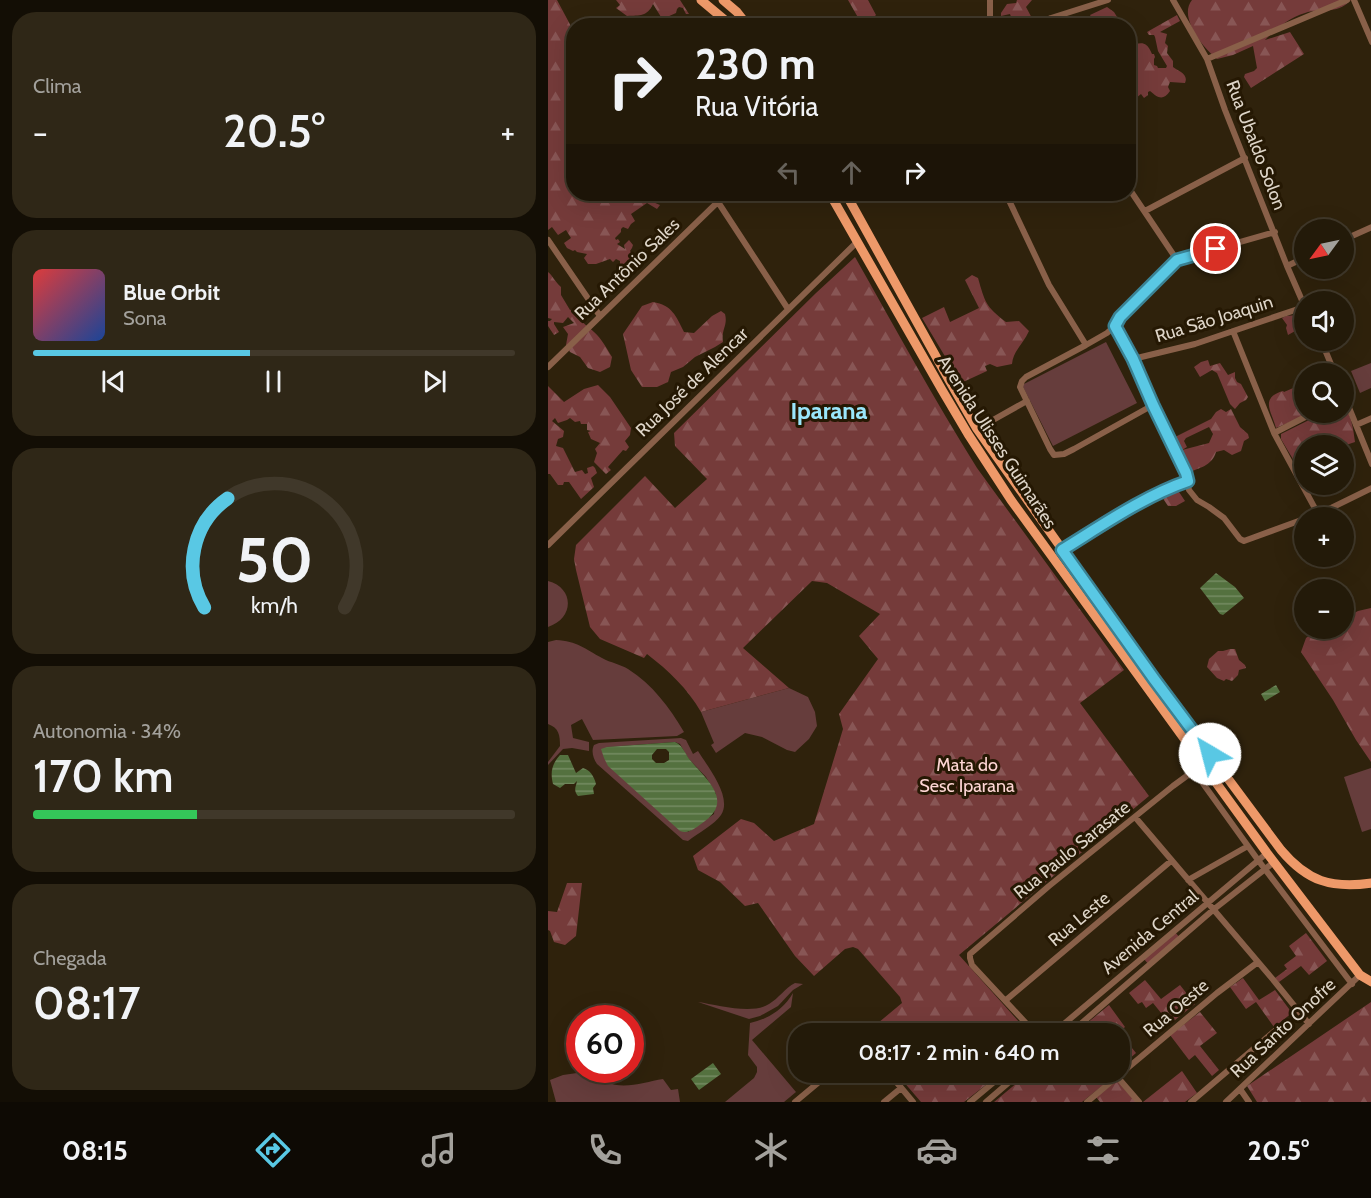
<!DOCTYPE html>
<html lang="pt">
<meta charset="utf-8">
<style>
body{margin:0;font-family:Cabin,sans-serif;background:#2f2717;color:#f1f3f6;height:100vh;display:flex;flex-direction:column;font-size:22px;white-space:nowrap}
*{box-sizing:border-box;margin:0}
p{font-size:20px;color:#a3a19c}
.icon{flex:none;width:33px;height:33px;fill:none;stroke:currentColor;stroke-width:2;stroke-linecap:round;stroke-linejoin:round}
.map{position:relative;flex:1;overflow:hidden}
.sheet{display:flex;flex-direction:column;gap:12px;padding:12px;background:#130e05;width:548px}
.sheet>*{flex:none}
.guide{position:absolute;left:18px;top:18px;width:570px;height:183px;border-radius:24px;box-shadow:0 6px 24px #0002,0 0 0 2px #40382a;background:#231a09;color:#f1f3f6;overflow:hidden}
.needle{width:39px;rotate:237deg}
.fabs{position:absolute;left:746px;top:219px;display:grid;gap:12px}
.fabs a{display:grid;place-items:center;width:60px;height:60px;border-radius:50%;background:#231a09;box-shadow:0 6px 24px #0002,0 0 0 2px #40382a;font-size:30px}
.speed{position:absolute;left:18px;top:1005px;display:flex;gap:12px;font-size:30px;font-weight:700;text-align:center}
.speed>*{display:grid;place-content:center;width:78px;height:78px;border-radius:50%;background:#231a09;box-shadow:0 6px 24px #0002,0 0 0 2px #40382a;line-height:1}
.speed .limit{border:9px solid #d22;background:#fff;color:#111}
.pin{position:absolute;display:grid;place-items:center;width:51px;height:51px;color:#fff;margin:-26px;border:3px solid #fff;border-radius:50%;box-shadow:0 2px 6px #0007}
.me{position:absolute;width:66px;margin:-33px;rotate:323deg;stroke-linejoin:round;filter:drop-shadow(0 0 4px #0008)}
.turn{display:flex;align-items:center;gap:21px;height:126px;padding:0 30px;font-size:27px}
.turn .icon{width:78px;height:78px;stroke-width:2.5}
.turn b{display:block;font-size:42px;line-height:51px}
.lanes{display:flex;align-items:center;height:57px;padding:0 30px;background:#0003;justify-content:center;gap:30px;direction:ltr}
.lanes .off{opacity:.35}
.big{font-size:45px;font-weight:600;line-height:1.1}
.sheet .card{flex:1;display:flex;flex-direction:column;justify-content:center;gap:9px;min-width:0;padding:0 21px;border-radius:24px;background:#2f2717}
.sheet .dial{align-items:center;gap:0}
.dial svg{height:156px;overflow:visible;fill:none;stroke:#40382a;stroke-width:7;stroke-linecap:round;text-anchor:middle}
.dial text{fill:#f1f3f6;stroke:none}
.song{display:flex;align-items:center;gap:18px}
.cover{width:72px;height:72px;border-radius:9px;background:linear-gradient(135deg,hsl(0 70% 55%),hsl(220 70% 35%))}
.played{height:6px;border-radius:3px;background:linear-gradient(90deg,#59c8e4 45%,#40382a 45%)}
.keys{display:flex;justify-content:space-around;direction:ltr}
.heat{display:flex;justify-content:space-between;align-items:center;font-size:33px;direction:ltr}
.charge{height:9px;border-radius:4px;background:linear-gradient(90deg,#34c759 34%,#40382a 0)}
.trip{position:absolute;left:240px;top:1023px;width:342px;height:60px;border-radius:24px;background:#231a09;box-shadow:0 6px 24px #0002,0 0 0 2px #40382a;font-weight:600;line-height:60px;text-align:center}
.tab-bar{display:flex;height:96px;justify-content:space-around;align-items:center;background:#0e0a04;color:#a3a19c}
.tab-bar .icon{width:42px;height:42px}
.tab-bar .current{color:#59c8e4}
.tab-bar b{font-size:27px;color:#f1f3f6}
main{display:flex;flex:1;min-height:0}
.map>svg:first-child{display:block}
</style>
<main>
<section class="sheet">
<div class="card"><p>Clima</p>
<div class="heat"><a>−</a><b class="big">20.5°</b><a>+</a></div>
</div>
<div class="card">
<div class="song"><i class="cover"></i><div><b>Blue Orbit</b><p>Sona</p></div></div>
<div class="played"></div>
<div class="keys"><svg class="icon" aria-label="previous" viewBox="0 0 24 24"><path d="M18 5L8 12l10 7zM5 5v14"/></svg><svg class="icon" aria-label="pause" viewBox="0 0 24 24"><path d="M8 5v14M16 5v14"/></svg><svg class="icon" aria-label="next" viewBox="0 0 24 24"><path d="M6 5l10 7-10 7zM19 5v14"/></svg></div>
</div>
<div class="card dial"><svg viewBox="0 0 100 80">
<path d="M14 69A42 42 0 1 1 86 69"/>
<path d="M14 69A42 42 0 0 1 26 13" stroke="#59c8e4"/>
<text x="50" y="56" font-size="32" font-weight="700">50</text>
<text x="50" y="72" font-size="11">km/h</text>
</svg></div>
<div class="card"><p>Autonomia · 34%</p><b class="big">170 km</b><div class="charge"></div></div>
<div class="card"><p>Chegada</p><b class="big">08:17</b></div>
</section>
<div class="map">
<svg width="824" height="1102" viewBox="0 0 824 1102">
<defs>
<pattern id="forest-firs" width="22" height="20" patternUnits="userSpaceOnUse" patternTransform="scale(1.5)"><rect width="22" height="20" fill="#753b3a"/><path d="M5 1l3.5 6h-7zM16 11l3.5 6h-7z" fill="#885655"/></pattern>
<pattern id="water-rules" width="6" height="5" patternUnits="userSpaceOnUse" patternTransform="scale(1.5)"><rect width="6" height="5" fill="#54713f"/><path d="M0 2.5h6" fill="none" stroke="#748b62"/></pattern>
</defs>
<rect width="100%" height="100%" fill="#2f220c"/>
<path fill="#663d3c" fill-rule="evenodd" d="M558 342 589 403 505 446 474 385Z
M823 363V388L812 393 803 371Z
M0 581C27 588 26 619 0 627Z
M8 640C29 641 37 649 54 658 63 663 72 664 80 669 105 685 121 707 136 732L129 736 45 740 34 719 23 725 25 738 41 742V751L24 748 15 749 0 765V762L12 746C12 735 11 728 0 724V642Z
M241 688 260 697 267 712 269 726 261 739 247 752 239 750 214 737 197 733 168 753 163 745 166 743 153 712Z
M133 738 138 740 145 754 150 751C159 766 185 797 173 815 166 825 150 833 140 841L135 840 49 764C45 758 43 751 46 745L51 743ZM127 742 132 744 140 758 158 777 168 794 166 814 140 832 59 747Z
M823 768V829L814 832 796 777Z
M247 983 255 984 245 990 230 1006 212 1016 201 1019 150 1002C169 1005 205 1015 221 1004 231 998 237 988 247 983Z
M245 993 243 1007 204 1040 248 1092 236 1102H177L206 1078 209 1072V1067L200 1055 202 1023C220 1019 235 1010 245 993Z
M50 1070H53L58 1082C76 1090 97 1082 115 1079L123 1090 130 1089 132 1102H8L2 1080 15 1075Z"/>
<path fill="url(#forest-firs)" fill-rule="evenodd" d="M0 0H9L25 30 26 194H68L70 195 77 194 79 196 82 194H95L100 200 112 205 109 209 99 203 83 214 87 221 83 224 80 229 75 227 73 229V232L67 238 68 240 70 239 72 242 69 244 77 249 76 245 81 240 85 245 84 248 82 251 87 258 82 261 84 264 81 266 78 265 72 266V261L68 259 65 262 62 259 48 264H40L36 258 39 254 29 252 27 250 25 251 19 248 16 243 23 238 18 230 10 235 4 227 0 230Z
M68 0H132L141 14H138L135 8 131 7 129 9 128 13 119 17H113L105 4C99 17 92 15 79 16L68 8 72 5Z
M300 0H320L328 15 323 20 317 23 312 21Z
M469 0H484L478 7 486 22 480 25H466L462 14 453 16V13L459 4 468 3Z
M644 0H803C787 16 773 7 757 13 740 18 728 29 717 40L742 32 756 54 703 88 696 77 697 74 706 71 709 68 705 46 685 55 669 59C655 48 630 17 644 0Z
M559 7 566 12 574 25H560V24L556 22 548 25 542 15Z
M629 15 632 21 612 32 619 34 617 43 620 46 619 53 625 61V67C630 71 641 74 637 83L622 82 620 87 622 91C615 101 610 98 602 91L600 92V95L596 98 593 94 588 98 585 96 583 91 587 87V77L581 76V40C588 50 596 34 604 54H606L607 57 606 59V65L609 66 610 68H618L619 66 610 51 607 37 606 35H601L599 32Z
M307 257C347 328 386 399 429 468L576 670 532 703 601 796 411 955 481 1033H318L354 1003 352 997 310 949 305 947 297 949 266 976 247 956 210 903 197 906 172 882 150 870 145 856 193 819 206 823 226 841 266 824 295 729 291 714 330 659 311 636 332 614 279 583 264 581 195 648 241 688 153 712C139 688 121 671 99 654L96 658 52 639 42 627 28 570 26 559 28 545 97 476 127 508 159 479 127 446 126 433 268 293Z
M0 272C5 276 7 282 13 287V295L22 310 28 309 32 315V318C36 325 41 327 46 332 54 339 59 349 64 357L62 367 52 372 40 368 32 357 22 352 18 345 20 334 15 327 26 323 20 317 15 323 6 322V324L11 332 6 335 0 326V321H2L4 319 0 318Z
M424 275 430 278C437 302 437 306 458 322L471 321 481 331C476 343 465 351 464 364L449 367 442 364 437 366 439 371 413 383 374 318 396 307 402 322 431 308 417 280Z
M105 302C124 305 128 316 136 332L146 333 164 316 173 311 177 314C180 326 173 329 175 342L167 347 147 357 135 367 123 372 120 382 109 387H94L83 370 75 334 94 306Z
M749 315 756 326 740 335 738 328 739 325 734 318 738 316Z
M660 360 662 366 672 363 680 375 687 372V378L689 382 693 384 700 397 698 400 692 403 687 409 682 404 669 373 664 370 652 377 646 367 653 362Z
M756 379V412L763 413 728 428C724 412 711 398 735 391L736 392 752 385 755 382 754 380Z
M50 385 62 397 83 428 82 435 77 441 81 447 78 451 75 450 60 467 63 470 58 474 46 462 49 453 47 449 52 443 43 439 40 432 43 431 39 430V424H33L32 421 27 422 22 418 19 420 10 423 7 418 4 421 16 431 15 437 10 439 8 446 15 448 27 472 34 470 37 474 40 473 39 468 45 466 47 468 49 473 43 478 46 487 33 499 21 482H16L15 485H10L2 474H0V386L16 402 36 389Z
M795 405C804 416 805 428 807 442L795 446H756V464L749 466 733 439V434L775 413 795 412Z
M673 409 678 412 683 409 692 427 700 434 701 438 696 441 693 451 684 455 676 450 668 452C664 466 651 468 639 473L632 451H630L626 440 627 437 663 419 668 412ZM661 427 665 434 661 443 634 450 639 447 636 441 638 438Z
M620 489 631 492 637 501 628 506H620L612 494Z
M823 608H824L823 762 808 740 785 700 753 652 758 638 770 629 795 628V619L810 611Z
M682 649H687L691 660 697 665 698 668 691 670 690 675 684 681 678 679 676 681 669 678 659 667 661 659 670 651H675Z
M19 883H34L28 936 17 945 6 942 2 931 0 930V911L9 912Z
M627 932 632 938 601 965 596 959Z
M758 933 779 961 761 975 753 966 731 982 727 978 739 969 736 965 748 956 741 946Z
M695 978 711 1000 727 990 744 1013 726 1027 708 1002 698 1009 682 987Z
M597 980 613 999 632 985 647 1004 622 1024 605 1003 598 1008 594 1002 590 1004 581 993Z
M823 1002V1102H709L699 1086Z
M561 1005 577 1027 571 1032 588 1053 572 1067V1034L536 1033 532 1029Z
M652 1012 669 1033 652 1046 671 1070 664 1076 647 1055 641 1060 622 1035Z
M634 1071 649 1093 637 1102H595Z
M348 1073H453L416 1102H373Z
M481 1073H560L564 1078 534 1102H446Z
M569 1081 588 1102H552L548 1097Z"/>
<path fill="url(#water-rules)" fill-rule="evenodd" d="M668 573 687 587 696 598 675 615 672 614 652 588Z
M728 685 732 692 717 701 713 694Z
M127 742C135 745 137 754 142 760 160 781 187 802 153 824 146 829 140 834 132 831L60 766 56 758 53 749 59 747ZM109 749H118L121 752V760L116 763H108L104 759V755Z
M12 755H20L28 773 35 768C42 770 46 776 48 784L45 788 46 794 30 796C25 790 28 787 29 781L26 784H17L12 788 5 784C2 772 4 764 12 755Z
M165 1063 173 1074 151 1090 143 1079Z"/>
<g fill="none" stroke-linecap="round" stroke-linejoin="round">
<path stroke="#896049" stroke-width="6" d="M625 0 659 59 677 110 739 266 756 305
M806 0 824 42
M442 26V0
M488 26 503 18 560 0
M659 59 799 0
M580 187 629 260
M458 194 501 285 538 345
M170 202 240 309
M597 211 697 158
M0 240 52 316
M795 240 824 227
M739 266 756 258
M567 326 585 359 605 405 638 473 641 490 649 500 661 507 676 518 692 539 696 541 756 519
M685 331 726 433 770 514
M773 340 787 374
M585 359 647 344 756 307
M0 367 178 194
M795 393 824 464
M605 405 526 449 516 454 506 455 502 449 472 387 474 381 478 377 538 345 559 333 567 326 572 317 629 260 727 232
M808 425 824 418
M429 429 479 401
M726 433 767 412
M759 518 777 511 824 488
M0 545 309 242
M514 550C554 525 595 496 640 481
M646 771 710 860 804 984
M587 817 727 982 761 1024
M640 880 700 846
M458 1000 623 861
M488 1034 424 965 422 958V954L501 886 625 786 655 764
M504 1034 719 853
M521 1034 665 910 726 862
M340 1072 365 1102
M565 1072 591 1102
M692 1089 701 1102
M247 1102 283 1072
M336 1102 353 1088
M422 1102 458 1072
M438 1102 473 1072
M539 1102 669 993 710 962
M643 1102 729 1029
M678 1102 812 975"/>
<path stroke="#ee9969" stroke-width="9" d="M153 0 184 26
M175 0 189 12 200 26
M282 194 394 390 420 434 463 500 719 853 812 975 824 982
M298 194 401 380 429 429 606 679 733 850C759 881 783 889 824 883"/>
</g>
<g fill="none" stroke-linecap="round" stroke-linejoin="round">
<g stroke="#3a8294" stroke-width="15">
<path id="route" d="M662 754 606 679 514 550C553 526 596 496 640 481L638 473 605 405 585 359 567 326 572 317 629 260 668 249"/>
</g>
<use href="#route" stroke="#59c8e4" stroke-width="10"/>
</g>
<g text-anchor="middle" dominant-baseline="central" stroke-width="6" stroke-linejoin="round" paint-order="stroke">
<g font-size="18" fill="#ded5c8" stroke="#251803">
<text transform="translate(708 145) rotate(69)">Rua Ubaldo Solon</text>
<text transform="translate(79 269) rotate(-44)">Rua Antônio Sales</text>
<text transform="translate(666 319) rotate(-17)">Rua São Joaquin</text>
<text transform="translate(144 382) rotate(-44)">Rua José de Alencar</text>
<text transform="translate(449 442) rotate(57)">Avenida Ulisses Guimarães</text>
<text transform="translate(524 850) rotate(-39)">Rua Paulo Sarasate</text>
<text transform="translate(531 919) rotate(-40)">Rua Leste</text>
<text transform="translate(602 932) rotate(-40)">Avenida Central</text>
<text transform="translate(628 1008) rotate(-40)">Rua Oeste</text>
<text transform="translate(735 1028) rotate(-43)">Rua Santo Onofre</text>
</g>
<g font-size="18" fill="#fed6d4" stroke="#251803">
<text x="419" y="765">Mata do<tspan x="419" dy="21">Sesc Iparana</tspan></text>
</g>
<g font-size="24" font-weight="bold" fill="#9ae6fb" stroke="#251803">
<text x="281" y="410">Iparana</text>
</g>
</g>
</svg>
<div class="fabs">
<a><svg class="needle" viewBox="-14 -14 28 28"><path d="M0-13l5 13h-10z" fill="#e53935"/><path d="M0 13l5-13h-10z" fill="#a3a19c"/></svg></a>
<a><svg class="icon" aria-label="sound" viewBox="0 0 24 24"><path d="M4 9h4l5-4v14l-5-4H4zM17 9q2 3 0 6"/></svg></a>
<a><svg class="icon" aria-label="search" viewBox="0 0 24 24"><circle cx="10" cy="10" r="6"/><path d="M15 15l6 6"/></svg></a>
<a><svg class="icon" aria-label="layers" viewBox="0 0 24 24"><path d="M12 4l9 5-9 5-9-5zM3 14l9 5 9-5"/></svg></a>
<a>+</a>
<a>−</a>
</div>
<div class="speed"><div class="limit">60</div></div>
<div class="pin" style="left:668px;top:249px;background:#d93025"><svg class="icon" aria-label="arrive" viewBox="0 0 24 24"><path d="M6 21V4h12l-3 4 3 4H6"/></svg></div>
<svg class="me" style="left:662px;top:754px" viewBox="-20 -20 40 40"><circle r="19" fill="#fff"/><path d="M0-13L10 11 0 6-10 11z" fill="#59c8e4"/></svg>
<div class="trip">08:17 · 2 min · 640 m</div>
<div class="guide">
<div class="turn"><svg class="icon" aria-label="right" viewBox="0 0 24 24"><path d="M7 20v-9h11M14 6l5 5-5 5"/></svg><div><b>230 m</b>Rua Vitória</div></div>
<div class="lanes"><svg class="icon off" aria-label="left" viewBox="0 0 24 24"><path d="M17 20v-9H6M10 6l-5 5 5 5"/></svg><svg class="icon off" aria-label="ahead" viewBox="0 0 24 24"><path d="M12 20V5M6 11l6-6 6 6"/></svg><svg class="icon" aria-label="right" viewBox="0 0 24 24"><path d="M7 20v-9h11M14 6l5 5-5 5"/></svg></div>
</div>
</div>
</main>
<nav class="tab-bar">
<b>08:15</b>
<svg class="icon current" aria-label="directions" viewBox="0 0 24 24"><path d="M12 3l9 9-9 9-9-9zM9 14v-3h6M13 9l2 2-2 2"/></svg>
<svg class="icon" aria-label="music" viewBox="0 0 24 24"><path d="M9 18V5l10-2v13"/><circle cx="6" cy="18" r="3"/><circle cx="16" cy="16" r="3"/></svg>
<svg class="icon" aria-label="phone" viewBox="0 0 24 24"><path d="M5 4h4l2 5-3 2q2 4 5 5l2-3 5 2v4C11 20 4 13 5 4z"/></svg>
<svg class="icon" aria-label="climate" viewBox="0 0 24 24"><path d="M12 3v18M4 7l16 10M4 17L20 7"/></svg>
<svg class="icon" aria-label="car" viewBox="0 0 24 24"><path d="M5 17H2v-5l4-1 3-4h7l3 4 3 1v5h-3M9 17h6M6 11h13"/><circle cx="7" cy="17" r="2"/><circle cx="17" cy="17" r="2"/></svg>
<svg class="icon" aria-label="filters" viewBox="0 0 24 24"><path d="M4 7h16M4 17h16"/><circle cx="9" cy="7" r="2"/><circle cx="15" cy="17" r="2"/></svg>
<b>20.5°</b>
</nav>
